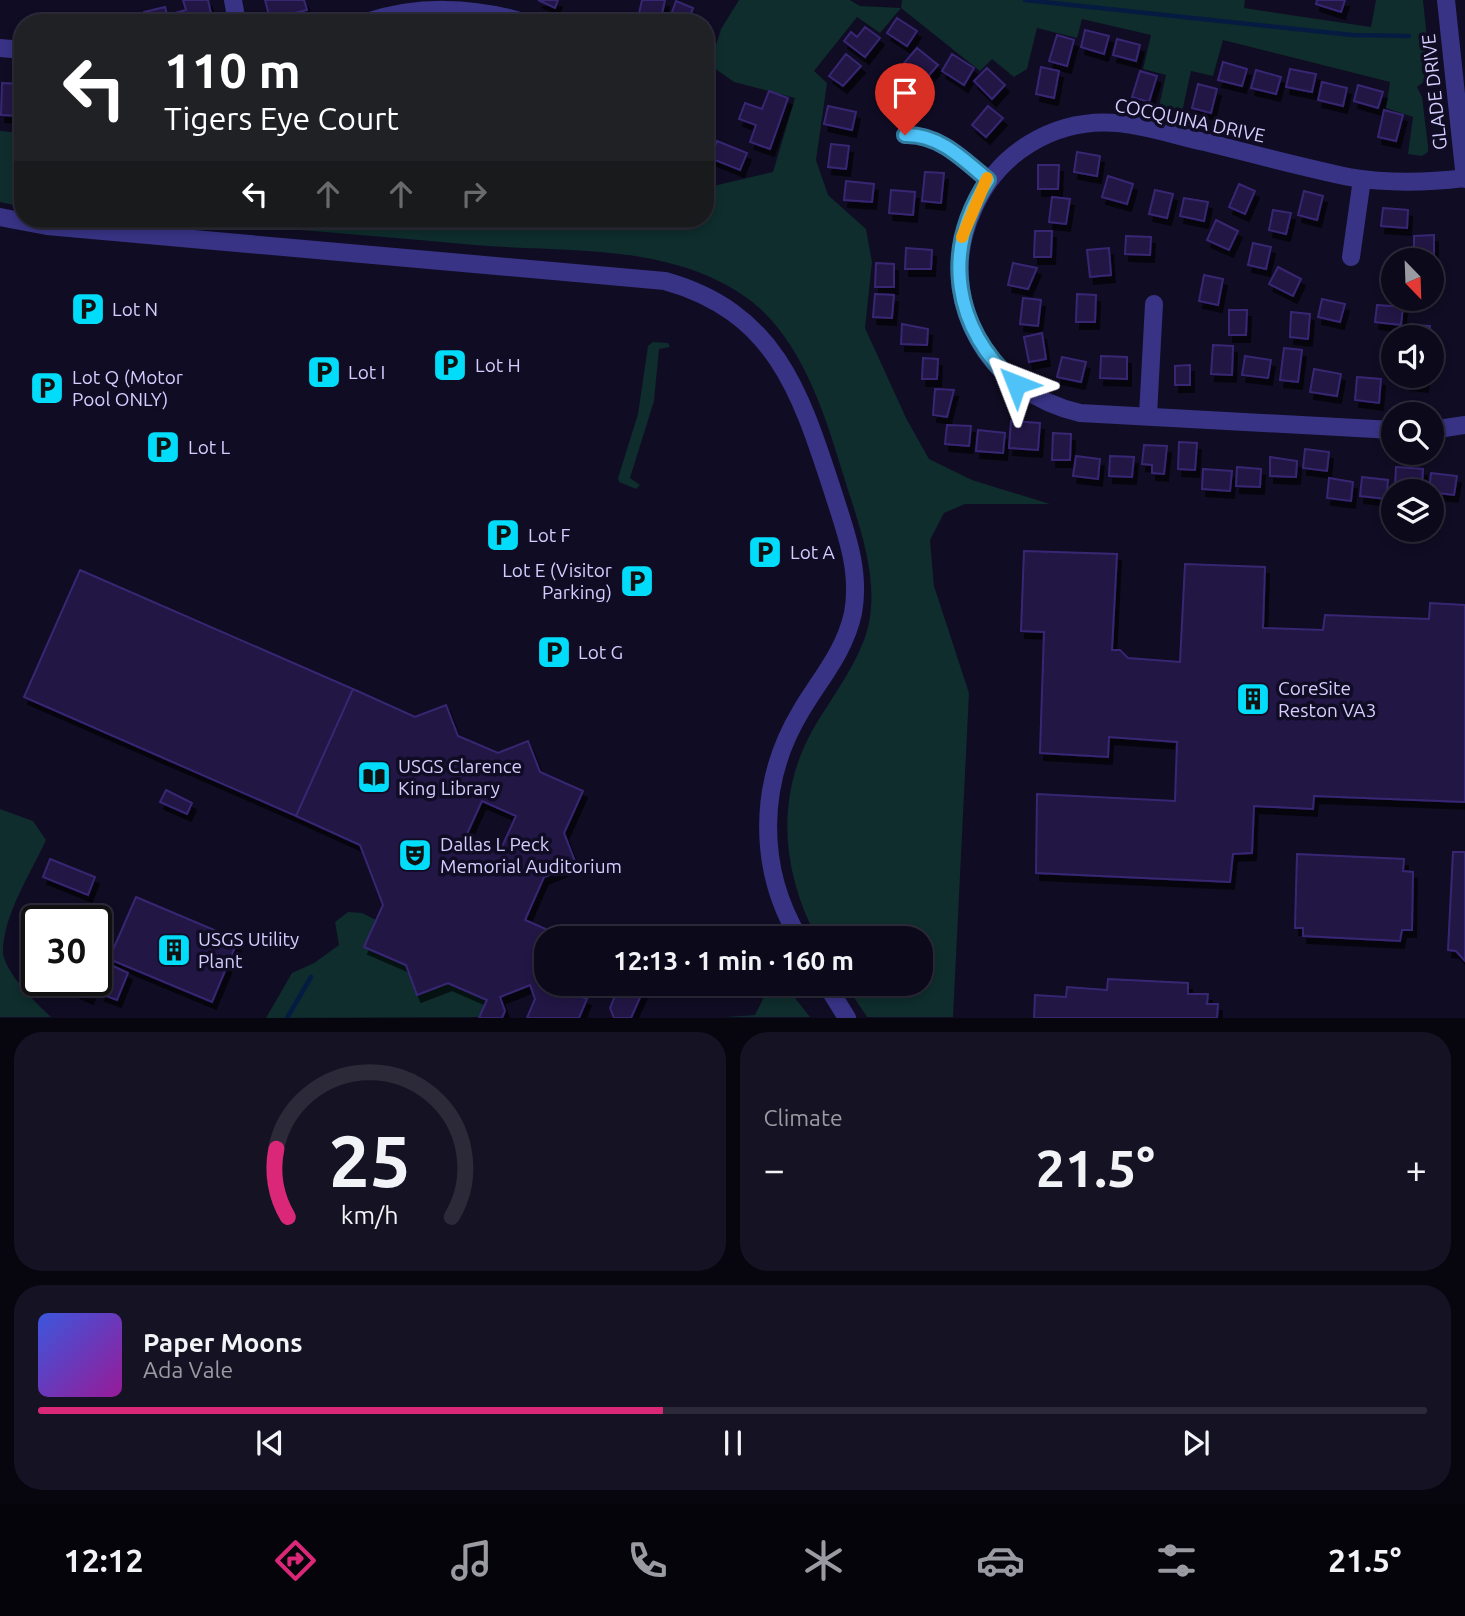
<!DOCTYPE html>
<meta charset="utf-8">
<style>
body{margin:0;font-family:Ubuntu,sans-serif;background:#151223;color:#f1f3f6;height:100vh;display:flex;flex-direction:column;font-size:26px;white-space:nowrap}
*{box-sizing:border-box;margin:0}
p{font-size:23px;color:#9a9aa2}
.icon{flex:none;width:38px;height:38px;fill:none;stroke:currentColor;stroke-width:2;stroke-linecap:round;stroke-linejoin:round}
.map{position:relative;height:1018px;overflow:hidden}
.panel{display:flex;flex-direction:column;gap:14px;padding:14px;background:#07050e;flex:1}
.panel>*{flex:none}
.hud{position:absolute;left:14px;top:14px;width:700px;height:214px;border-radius:28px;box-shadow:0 4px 10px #0003,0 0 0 2px #2c2a39;background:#202124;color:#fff;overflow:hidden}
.needle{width:46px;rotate:157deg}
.fabs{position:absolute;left:1381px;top:248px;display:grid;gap:14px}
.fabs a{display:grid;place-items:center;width:63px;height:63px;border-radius:50%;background:#0c091a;box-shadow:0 4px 10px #0003,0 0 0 2px #2c2a39;font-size:35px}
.speed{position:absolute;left:21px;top:905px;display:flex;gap:14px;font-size:35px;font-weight:700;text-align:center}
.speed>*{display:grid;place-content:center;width:91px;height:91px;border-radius:50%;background:#0c091a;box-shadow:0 4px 10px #0003,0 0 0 2px #2c2a39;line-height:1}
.speed .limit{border:4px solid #111;border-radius:10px;background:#fff;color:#111}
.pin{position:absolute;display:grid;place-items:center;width:60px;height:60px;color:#fff;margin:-72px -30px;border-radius:50% 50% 50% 0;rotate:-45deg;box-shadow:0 0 7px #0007}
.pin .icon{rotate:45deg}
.me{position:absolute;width:77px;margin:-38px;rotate:315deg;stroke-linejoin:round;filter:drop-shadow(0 0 5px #0008)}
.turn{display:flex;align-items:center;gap:24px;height:147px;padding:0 35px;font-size:32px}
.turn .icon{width:91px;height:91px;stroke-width:2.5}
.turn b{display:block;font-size:49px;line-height:60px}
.lanes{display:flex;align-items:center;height:66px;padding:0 35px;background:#0003;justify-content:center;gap:35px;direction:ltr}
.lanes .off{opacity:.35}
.big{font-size:52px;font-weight:700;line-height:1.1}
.panel .widget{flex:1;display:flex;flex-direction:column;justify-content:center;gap:10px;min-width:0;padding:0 24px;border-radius:28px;background:#151223}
.panel .dial{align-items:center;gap:0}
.dial svg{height:182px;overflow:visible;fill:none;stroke:#2c2a39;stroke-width:7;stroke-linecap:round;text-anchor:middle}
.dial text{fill:#f1f3f6;stroke:none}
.song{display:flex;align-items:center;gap:21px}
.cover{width:84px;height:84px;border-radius:10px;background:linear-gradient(135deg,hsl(230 70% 55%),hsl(300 70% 35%))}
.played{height:7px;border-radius:4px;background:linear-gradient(90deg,#db2777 45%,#2c2a39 45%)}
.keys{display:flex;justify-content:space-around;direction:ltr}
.heat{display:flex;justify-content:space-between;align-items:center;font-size:38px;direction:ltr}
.panel .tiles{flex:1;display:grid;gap:14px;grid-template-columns:1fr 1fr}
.widget:last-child{grid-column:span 2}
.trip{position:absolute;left:534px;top:926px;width:399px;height:70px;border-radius:28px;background:#0c091a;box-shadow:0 4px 10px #0003,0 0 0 2px #2c2a39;font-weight:700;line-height:70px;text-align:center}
.tabs{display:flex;height:112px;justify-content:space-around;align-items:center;background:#05040a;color:#9a9aa2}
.tabs .icon{width:49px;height:49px}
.tabs .active{color:#db2777}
.tabs b{font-size:32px;color:#f1f3f6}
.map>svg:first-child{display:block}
</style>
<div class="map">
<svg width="1465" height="1018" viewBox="0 0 1465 1018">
<defs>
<filter id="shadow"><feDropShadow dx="4" dy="7" stdDeviation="0" flood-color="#0009"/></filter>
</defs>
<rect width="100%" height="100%" fill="#100c23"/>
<path fill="#0e2d2c" d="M739 0H850L860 6 901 8 902 0H1245L1244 8 1371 27 1376 0H1423L1431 77 1417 87 1422 97 1428 146V152L1422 156 1408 154 1413 117 1386 108 1390 82 1223 40 1213 76 1191 71 1181 117 1158 111 1166 75 1143 69 1151 35 1082 19 1077 38 1037 28 1027 69 1014 77 992 59 980 71 901 8 880 33 857 17 814 71 827 83 816 160 828 195 866 229 872 262 865 328 907 420 929 459 972 480 1050 504H965L944 513 930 540 934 586 969 693 953 1017H867L845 984H920V938H817C782 872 775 798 812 731 829 701 851 674 864 640 884 587 859 526 843 474 825 414 801 337 747 298 668 242 566 253 474 245 365 235 256 226 147 219H705V188L773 172 795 98 734 82 710 65 721 29Z
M0 131 23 133V207L0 202Z
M653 342 668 343 670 347 659 349 654 401 630 478 640 485 636 489 619 482 618 478 638 414 648 346Z
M0 809 33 821 46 840C31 873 3 915 3 952 4 972 37 1004 51 1017H0Z
M348 912 362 913 376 920 364 947 406 965 417 995 448 983 487 1000 479 1017 266 1018 292 973 314 963 339 945 335 922Z
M779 990 795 998 810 1017H725L755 1015 767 991Z"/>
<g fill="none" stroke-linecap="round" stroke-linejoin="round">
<path stroke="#061b42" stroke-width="4.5" d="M1025 0 1352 35 1409 36
M287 1018 311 977"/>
</g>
<path fill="#211745" stroke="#372773" stroke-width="2" fill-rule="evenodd" filter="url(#shadow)" d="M183 0H208L212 18 196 23H178L175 13 186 10Z
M265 0H304L307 10 270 19Z
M538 0H558L555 8Z
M642 0H665L660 23 638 18Z
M1317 0H1345L1341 12 1316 4Z
M676 1 693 8 690 16 708 23 705 31V23L669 21Z
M165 7 169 23H146L144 12Z
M897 18 917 31 907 46 887 33Z
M865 27 880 38 865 57 844 41 851 32 857 37Z
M1085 30 1109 36 1104 54 1081 47Z
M1057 35 1074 40 1067 66 1049 61Z
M1117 39 1140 45 1136 61 1113 55Z
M917 48 938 65 925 80 904 63Z
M846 54 861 66 843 86 829 76Z
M952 54 974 68 964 85 942 71Z
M1223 62 1247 69 1242 86 1218 80Z
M1041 67 1059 71 1054 98 1036 94Z
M987 68 1005 85 992 99 974 81Z
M1290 69 1316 74 1312 92 1286 87Z
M1256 70 1281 77 1276 94 1251 88Z
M1140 71 1157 76 1149 102 1132 97Z
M1322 82 1347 88 1343 106 1318 100Z
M2 83 23 84 21 116 1 115Z
M1198 84 1217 89 1211 113 1192 108Z
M1358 85 1383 92 1378 108 1354 101Z
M769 91 788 98 770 149 750 142 756 125 739 119 745 103 762 109Z
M828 106 856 112 852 130 824 124Z
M988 106 1003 118 986 137 972 125Z
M1384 110 1403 115 1396 141 1378 137Z
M717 141 747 153 740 170 710 158Z
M831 144 849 146 846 169 828 167Z
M1077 152 1100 156 1097 176 1074 172Z
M1038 165H1059L1058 189H1038Z
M925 172 944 173 941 203 922 201Z
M1108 176 1133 184 1127 204 1102 197Z
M846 181 874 184 872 202 844 200Z
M1239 184 1255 191 1245 214 1229 207Z
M891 190 915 192 913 215 889 213Z
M1155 190 1173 194 1167 218 1149 214Z
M1304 191 1323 196 1317 220 1298 215Z
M1052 197 1070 199 1066 224 1049 222Z
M1184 198 1208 202 1204 221 1180 216Z
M1383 208 1408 210 1407 228 1381 226Z
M1273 210 1291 213 1286 234 1269 230Z
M1216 220 1238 231 1229 250 1207 240Z
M1035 231H1052L1051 257H1034Z
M1434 235V258H1414V236Z
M1126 236 1151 237 1150 255 1125 254Z
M1253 243 1271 247 1266 269 1248 265Z
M906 248 932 250 931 269H905Z
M1109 248 1111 275 1090 277 1087 250Z
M876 263 894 264V287H875Z
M1013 263 1037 268 1028 289 1008 285Z
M1278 267 1301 279 1293 296 1269 284Z
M1204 275 1223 279 1218 305 1199 301Z
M875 294 894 295 892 318 873 317Z
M1077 294 1096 295 1095 322H1076Z
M1023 298 1041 300 1038 326 1020 324Z
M1322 299 1345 304 1340 322 1318 317Z
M1377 305 1403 307 1401 325 1375 322Z
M1229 310H1247L1246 335H1229Z
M1291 312 1310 314 1308 339 1290 337Z
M902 324 928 329 927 345 901 344Z
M1410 325 1430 326 1429 338H1410Z
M1042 333 1046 359 1029 362 1024 337Z
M1213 345 1233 346 1232 375 1211 374Z
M1284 348 1302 350 1298 382 1280 380Z
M1101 356 1127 357V379L1100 378Z
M1245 356 1271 360 1268 378 1242 375Z
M1062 357 1086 362 1081 382 1057 377Z
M923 358 938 359 937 379H922Z
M1190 365V385H1175V366Z
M1314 369 1341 374 1337 396 1310 392Z
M1408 376H1425L1424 385 1407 383Z
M1357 377 1381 379 1379 403 1355 400Z
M935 389 954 390 947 417 933 415Z
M1011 421 1040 423 1038 450 1009 448Z
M947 425 971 426 969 446 945 444Z
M978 430 1005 433 1003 453 976 451Z
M1053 433 1071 434 1070 460H1052Z
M1179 442 1197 443 1195 470 1178 469Z
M1144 445 1167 446 1164 474 1152 473V465L1142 464Z
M1305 449 1329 452 1327 471 1303 468Z
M1076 456 1100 459 1098 479 1073 476Z
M1110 456 1134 457 1132 477 1109 476Z
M1270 457 1297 461 1296 477 1270 476Z
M1237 467 1261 469 1260 487 1236 486Z
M1396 467 1423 469 1422 488 1395 486Z
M1203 469 1232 471 1230 491 1202 489Z
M1431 473 1457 476 1454 495 1429 492Z
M1362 477 1388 480 1386 499 1360 496Z
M1329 478 1353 482 1351 501 1327 498Z
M1024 551 1117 554 1112 650H1120L1128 658 1180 662 1185 564 1265 567 1263 628 1323 630 1325 615 1429 619 1430 603 1465 605V802L1314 796 1313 809 1254 806 1252 853 1233 854 1230 882 1036 873 1037 794 1175 801 1177 742 1109 737 1108 757 1040 753 1044 632 1021 631Z
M80 570 353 689 296 816 24 697Z
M353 689 415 717 446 705 458 736 498 753 528 741 540 772 583 791 564 833 576 864 544 877 525 920 566 938 595 926 600 938H546V984H565L568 991 587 999 579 1018H527L535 999 530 985 500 997 505 1011 502 1018H479L487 1000 448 983 417 995 406 965 364 947 383 905 360 845 296 816ZM482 801 516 816 500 851 466 836Z
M166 790 192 803 187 814 160 802Z
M1453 852H1465V961L1456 951 1448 950Z
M1297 854 1404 859 1403 871 1413 872 1412 930H1402L1400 941 1303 936V928H1295Z
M50 859 95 877 88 895 43 877Z
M136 897 238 940 212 1002 109 959Z
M31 907 65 920H37V929L24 924Z
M113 966 128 973 117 1000 101 994Z
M96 969 100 971 89 997 67 987 70 980H96Z
M1108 979 1188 983V994H1208L1207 1004H1218L1217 1018H1034L1035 995 1066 997 1067 987 1107 990Z
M613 984H646L631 1018H614L610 1008 619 986Z"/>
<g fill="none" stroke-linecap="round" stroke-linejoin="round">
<path stroke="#383385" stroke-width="18" d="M233 0 237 23
M1446 0 1465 179
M363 23C416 5 473 6 526 23
M0 48 23 50
M905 135C939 134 963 159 988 180
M0 217 47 226 665 281C775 312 800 391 832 489 845 530 861 570 853 613 845 651 820 679 801 711 758 782 757 868 799 938
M1351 257 1362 179
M1148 415 1154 304
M1393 430 1080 413C1037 403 998 377 977 337 955 296 954 252 973 210 997 153 1054 118 1117 123 1146 125 1176 136 1205 142 1253 154 1301 167 1349 177 1389 184 1425 183 1465 178
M1432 430 1465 425
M826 984 847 1018"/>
</g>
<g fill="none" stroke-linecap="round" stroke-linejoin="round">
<g stroke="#337fa1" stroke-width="18">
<path id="route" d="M905 135C939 134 963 159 988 180 941 251 953 328 1016 384"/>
</g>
<use href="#route" stroke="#4fc3f7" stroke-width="12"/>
<path stroke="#f59e0b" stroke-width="12" d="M962 237 987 178"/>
</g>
<defs>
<g id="parking-square" transform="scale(1.75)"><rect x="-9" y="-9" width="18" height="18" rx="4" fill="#00dcf9" stroke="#100c23"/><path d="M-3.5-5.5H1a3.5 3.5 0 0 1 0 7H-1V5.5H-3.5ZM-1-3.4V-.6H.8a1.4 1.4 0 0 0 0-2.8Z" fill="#111"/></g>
<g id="building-square" transform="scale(1.75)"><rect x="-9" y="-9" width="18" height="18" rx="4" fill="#00dcf9" stroke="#100c23"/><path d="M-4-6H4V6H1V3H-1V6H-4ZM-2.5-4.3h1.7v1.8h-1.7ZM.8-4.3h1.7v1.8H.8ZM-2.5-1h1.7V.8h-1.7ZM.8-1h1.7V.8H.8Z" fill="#111"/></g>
<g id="library-square" transform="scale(1.75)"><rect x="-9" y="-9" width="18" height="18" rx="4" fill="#00dcf9" stroke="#100c23"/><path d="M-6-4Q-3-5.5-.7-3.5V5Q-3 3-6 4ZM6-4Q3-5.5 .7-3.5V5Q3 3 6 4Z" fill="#111"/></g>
<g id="theatre-square" transform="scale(1.75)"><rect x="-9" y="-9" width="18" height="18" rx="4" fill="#00dcf9" stroke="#100c23"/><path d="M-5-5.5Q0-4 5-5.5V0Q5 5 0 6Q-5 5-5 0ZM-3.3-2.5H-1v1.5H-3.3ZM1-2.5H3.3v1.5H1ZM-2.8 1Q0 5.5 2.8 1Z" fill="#111"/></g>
</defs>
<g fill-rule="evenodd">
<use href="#parking-square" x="88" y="309"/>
<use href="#parking-square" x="450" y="365"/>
<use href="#parking-square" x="324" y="372"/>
<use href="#parking-square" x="47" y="388"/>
<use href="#parking-square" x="163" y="447"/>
<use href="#parking-square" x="503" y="535"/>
<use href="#parking-square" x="765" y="552"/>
<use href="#parking-square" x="637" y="581"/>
<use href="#parking-square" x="554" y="652"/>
<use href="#building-square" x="1253" y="699"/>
<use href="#library-square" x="374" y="777"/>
<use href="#theatre-square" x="415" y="855"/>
<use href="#building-square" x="174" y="950"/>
</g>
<g text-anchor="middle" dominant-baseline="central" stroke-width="7" stroke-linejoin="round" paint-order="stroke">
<g font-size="19" fill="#d4ceff" stroke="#100c23">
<text transform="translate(1434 92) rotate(-96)">GLADE DRIVE</text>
<text transform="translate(1190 120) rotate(12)">COCQUINA DRIVE</text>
</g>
<g font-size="19" fill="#d4ceff" stroke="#100c23" text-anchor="start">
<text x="112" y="309">Lot N</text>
<text x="475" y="365">Lot H</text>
<text x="348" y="372">Lot I</text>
<text x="72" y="377">Lot Q (Motor<tspan x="72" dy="22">Pool ONLY)</tspan></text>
<text x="188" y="447">Lot L</text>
<text x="528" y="535">Lot F</text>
<text x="790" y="552">Lot A</text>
<text x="612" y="570" text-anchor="end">Lot E (Visitor<tspan x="612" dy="22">Parking)</tspan></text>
<text x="578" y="652">Lot G</text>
<text x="1278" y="688">CoreSite<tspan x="1278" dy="22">Reston VA3</tspan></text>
<text x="398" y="766">USGS Clarence<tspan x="398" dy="22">King Library</tspan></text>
<text x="440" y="844">Dallas L Peck<tspan x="440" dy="22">Memorial Auditorium</tspan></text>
<text x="198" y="939">USGS Utility<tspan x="198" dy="22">Plant</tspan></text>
</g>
</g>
</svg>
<div class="fabs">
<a><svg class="needle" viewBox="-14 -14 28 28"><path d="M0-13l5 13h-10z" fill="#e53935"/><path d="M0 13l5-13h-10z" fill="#9a9aa2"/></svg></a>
<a><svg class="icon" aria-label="sound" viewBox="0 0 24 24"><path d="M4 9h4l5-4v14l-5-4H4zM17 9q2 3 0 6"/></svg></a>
<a><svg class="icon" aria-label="search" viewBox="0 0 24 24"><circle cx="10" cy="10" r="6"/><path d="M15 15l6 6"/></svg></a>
<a><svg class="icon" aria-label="layers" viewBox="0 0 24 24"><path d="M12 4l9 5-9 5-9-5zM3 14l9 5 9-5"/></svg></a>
</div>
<div class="speed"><div class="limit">30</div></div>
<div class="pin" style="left:905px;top:135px;background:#d93025"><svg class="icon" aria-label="arrive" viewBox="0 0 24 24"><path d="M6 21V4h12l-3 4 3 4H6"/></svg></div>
<svg class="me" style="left:1016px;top:384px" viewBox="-20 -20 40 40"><path d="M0-17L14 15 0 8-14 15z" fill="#4fc3f7" stroke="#fff" stroke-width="4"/></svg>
<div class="trip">12:13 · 1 min · 160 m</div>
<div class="hud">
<div class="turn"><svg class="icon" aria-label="left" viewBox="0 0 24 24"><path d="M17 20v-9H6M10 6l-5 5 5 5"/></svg><div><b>110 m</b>Tigers Eye Court</div></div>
<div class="lanes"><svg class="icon" aria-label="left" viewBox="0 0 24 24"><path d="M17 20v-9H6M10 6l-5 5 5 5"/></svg><svg class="icon off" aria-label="ahead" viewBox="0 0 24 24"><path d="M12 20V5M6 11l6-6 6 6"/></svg><svg class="icon off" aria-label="ahead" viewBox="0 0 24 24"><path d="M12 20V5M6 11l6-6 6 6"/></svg><svg class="icon off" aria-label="right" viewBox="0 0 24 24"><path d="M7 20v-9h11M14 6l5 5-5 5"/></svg></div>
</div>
</div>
<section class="panel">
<div class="tiles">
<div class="widget dial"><svg viewBox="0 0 100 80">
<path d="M14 69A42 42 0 1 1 86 69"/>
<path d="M14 69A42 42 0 0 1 9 39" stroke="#db2777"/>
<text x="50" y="56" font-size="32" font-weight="700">25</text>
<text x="50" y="72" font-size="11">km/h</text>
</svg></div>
<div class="widget"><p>Climate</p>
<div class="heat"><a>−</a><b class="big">21.5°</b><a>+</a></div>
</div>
<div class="widget">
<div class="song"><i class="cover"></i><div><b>Paper Moons</b><p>Ada Vale</p></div></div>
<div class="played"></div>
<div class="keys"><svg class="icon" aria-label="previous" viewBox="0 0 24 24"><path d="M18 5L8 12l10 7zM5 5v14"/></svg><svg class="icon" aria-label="pause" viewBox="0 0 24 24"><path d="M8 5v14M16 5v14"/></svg><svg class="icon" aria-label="next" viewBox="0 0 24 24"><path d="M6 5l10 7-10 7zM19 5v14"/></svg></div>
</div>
</div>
</section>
<nav class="tabs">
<b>12:12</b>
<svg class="icon active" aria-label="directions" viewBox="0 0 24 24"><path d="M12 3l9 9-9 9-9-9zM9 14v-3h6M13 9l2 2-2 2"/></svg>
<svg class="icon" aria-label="music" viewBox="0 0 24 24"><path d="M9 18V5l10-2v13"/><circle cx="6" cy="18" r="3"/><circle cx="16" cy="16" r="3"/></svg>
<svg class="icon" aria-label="phone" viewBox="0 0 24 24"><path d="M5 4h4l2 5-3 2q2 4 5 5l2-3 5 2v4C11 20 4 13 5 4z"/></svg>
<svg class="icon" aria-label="climate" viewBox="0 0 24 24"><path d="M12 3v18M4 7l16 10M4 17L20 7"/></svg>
<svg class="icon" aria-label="car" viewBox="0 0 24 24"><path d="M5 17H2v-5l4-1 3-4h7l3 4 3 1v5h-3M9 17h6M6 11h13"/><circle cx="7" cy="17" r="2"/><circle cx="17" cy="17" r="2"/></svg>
<svg class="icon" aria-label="filters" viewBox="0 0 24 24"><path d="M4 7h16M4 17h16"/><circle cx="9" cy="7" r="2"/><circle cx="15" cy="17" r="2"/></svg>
<b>21.5°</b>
</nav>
